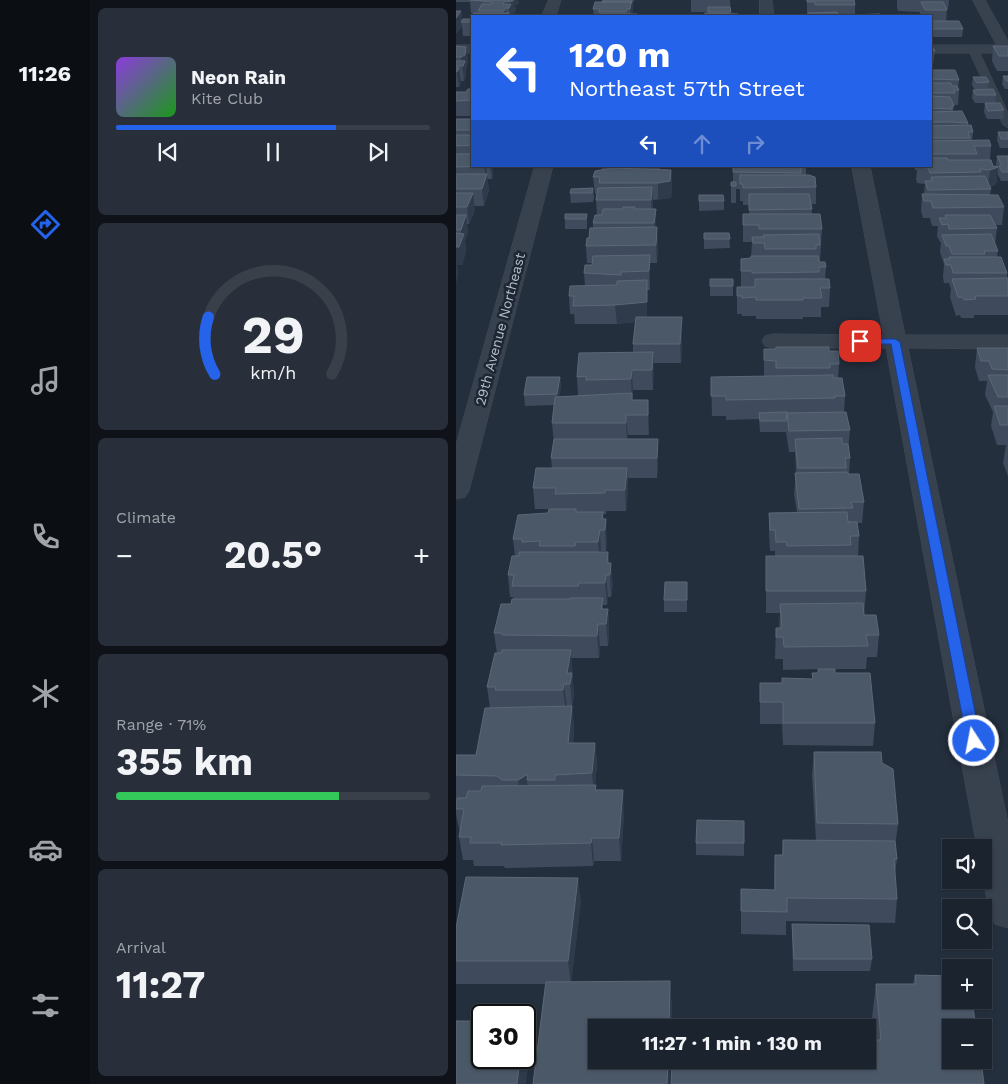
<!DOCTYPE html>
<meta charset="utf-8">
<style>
body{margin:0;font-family:"Work Sans",sans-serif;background:#282f3a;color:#f1f3f6;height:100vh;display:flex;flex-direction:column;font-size:19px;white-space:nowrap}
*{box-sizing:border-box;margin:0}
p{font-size:16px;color:#a0a4aa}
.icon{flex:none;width:28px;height:28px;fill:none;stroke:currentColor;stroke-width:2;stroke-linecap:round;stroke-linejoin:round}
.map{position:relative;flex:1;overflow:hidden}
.drawer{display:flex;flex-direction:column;gap:8px;padding:8px;background:#0f1319;width:366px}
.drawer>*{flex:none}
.banner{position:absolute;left:15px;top:15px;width:461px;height:152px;border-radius:0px;box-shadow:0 1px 4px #0004,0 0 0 1px #39404a;background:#2563eb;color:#fff;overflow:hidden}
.tools{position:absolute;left:486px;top:839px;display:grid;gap:10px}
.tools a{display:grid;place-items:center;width:50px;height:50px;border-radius:0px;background:#1b232e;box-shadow:0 1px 4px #0004,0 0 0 1px #39404a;font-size:25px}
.speed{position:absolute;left:15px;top:1004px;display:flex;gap:10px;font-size:25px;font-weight:700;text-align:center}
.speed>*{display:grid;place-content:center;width:65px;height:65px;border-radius:50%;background:#1b232e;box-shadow:0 1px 4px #0004,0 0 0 1px #39404a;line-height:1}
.speed .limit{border:2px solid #111;border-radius:8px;background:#fff;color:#111}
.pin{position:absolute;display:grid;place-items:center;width:42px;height:42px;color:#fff;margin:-21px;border-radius:10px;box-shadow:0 2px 8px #0006}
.me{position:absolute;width:55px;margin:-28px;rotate:349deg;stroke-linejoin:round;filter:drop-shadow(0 0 4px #0008)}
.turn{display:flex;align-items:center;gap:18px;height:105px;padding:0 15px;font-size:22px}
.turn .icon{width:65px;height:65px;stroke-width:2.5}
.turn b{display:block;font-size:35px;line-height:42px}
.lanes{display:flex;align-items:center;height:48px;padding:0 15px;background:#0003;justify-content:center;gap:25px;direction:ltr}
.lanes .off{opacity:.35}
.big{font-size:38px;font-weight:700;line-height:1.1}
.drawer .tile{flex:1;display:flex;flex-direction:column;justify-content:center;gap:8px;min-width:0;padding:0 18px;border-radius:8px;background:#282f3a}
.drawer .dial{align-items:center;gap:0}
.dial svg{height:130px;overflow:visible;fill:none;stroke:#39404a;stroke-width:7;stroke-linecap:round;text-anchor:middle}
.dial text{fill:#f1f3f6;stroke:none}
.song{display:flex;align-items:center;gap:15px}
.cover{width:60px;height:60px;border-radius:8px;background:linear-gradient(135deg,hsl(270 70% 55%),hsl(120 70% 35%))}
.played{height:5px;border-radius:2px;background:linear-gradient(90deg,#2563eb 70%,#39404a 70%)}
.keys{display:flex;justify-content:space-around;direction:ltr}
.heat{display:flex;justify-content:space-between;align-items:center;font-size:28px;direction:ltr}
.charge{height:8px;border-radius:4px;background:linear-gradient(90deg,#34c759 71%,#39404a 0)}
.trip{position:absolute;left:132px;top:1019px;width:288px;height:50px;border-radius:0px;background:#1b232e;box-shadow:0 1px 4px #0004,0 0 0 1px #39404a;font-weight:700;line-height:50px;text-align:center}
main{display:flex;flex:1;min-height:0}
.dock{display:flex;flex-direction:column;width:90px;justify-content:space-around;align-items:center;background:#0b0e12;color:#a0a4aa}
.dock .icon{width:35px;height:35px}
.dock .selected{color:#2563eb}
.dock b{font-size:22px;color:#f1f3f6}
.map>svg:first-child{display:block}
</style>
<main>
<nav class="dock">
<b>11:26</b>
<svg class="icon selected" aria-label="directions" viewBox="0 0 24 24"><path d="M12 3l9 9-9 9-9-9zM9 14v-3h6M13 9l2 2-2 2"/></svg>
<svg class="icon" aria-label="music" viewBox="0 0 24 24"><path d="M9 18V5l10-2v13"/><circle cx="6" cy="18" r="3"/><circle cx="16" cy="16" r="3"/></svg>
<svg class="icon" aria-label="phone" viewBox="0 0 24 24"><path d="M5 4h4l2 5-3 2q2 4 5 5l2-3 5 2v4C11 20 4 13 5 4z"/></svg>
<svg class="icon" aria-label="climate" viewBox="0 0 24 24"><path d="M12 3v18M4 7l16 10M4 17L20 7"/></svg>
<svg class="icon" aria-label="car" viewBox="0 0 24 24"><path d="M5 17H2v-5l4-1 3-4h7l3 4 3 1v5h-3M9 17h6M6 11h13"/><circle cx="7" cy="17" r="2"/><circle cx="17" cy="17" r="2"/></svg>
<svg class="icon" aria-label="filters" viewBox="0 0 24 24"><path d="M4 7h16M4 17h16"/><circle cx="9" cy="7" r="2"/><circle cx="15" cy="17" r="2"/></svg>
</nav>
<section class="drawer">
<div class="tile">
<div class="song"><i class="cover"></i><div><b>Neon Rain</b><p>Kite Club</p></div></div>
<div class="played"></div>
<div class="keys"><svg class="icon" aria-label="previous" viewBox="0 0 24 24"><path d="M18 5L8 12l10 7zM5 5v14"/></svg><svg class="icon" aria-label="pause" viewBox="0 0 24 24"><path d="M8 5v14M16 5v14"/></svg><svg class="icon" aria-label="next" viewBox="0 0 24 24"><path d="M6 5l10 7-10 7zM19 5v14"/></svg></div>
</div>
<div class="tile dial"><svg viewBox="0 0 100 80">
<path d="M14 69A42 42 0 1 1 86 69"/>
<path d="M14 69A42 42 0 0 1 10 34" stroke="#2563eb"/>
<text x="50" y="56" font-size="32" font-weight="700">29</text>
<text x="50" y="72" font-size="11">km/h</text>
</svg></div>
<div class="tile"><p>Climate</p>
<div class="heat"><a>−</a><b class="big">20.5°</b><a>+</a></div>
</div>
<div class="tile"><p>Range · 71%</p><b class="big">355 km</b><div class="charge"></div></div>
<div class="tile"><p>Arrival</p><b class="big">11:27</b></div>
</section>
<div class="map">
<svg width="552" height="1084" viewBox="0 0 552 1084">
<rect width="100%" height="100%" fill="#242f3e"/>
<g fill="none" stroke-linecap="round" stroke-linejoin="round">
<g stroke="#414a57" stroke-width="1">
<path id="lane" d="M517 46 522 49 552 113V128L547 125 512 49Z"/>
</g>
<g stroke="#414a57" stroke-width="1">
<path id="street" d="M93 0H105L100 16H86Z
M304 0H316L318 16H304Z
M517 0H529L552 41V53H475V45H540Z
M0 45H16V53H0Z
M79 166H97L13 491 9 497 0 499V445Z
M396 166H414L449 335H552V349L452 348 552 823V928L539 924C527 900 528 874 528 848H521L430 348H317L309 346 306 341 309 336 317 334 427 335Z"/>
</g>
<use href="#lane" fill="#38414e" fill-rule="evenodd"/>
<use href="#street" fill="#38414e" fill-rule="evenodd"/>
</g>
<path fill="#3f4b5c" d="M0 0H62L63 4 59 5 60 10 58 14H56L57 16H16L18 14 15 13 14 2H0Z
M147 0H178V2H177L176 14H181L182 16H138L137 9 146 2Z
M235 0H268V5V0H274L275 14 252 13V12H235Z
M351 0 399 5V15L425 16H351Z
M441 0H493L492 9H490L491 10 490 21 507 29 506 37H475V16H464V12L442 11 441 8Z
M0 11H5L6 20 16 22V36H7L6 26 0 34Z
M0 46 10 47 12 61 10 70V76L8 81H4L5 83 3 87H0Z
M475 46 479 51 475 79Z
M537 46H552V71H541L536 61Z
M547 76H552V89H549L546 84Z
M517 77 533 82 532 89 540 95 539 103H519L516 98 517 90H519L516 85Z
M475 79 503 80 502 87 503 90 502 105H498L497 111 512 123V125L517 132 516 141 535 146 534 160 537 166 541 167 540 165 541 156H552V181H545L542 175V169L540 184 534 187 535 189 534 195 548 207 546 225H539L541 228 539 244 542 251 541 257 551 273V278H552V315H518V318H505L504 315 500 316 494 297 495 289 493 283H488L487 277 488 264 484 252 485 242H484L481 236 482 226H476L474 218H467L465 211 466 194H468L469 184 461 183 460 179 461 170H459L458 166H475Z
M16 89V116H0V92H10Z
M529 103 548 110 547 119H531L528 112Z
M0 119H16V166H36L37 174 36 179H31L33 190 28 206H18L19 210 13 224H11L12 233 9 241 10 251 6 265H1L2 275 0 282Z
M542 132H552V148H544L541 140Z
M145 166H204V169L215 170 216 186 215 198 197 200V209L200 227 202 245 201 263H194V290H191V317H226V336L225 363H197V390H177L176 400H192L193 435H172L171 439H202V459L201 478H172V489L170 511H150V514H147L151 540 150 551H145V552H152L153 563 157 585 155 597H152L151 605H147V609H152L153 631 152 646H144L143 658H115L118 696 116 706 118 729 117 743H139L141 765 139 785 140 790 168 813 165 861H138L137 866 49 868 48 866H18L17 860H7L3 837 4 832 0 815V804L10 798H0V755H20L34 708 31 687 41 653 38 633 58 599 57 597H54L52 575 59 556 57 539 92 513 100 509H79L77 488 96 468 95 458 98 443 96 423 98 405 69 406 68 395 104 377 105 387 103 397 122 396 121 377 177 352V344L179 322 161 324H119L118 314H114L113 296 129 285 128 273 136 265V263H131L130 246 137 228V223L141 215 140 200 141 194H139L137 177 146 170Z
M277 166H350V175L360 187V204H355L356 214 366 229 364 262 370 267 369 279 374 288 373 307H365V317H347V319H300V316H286V314H281V287H285V259L295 258 296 242H287V214H293V205H287V201H284V189H280V203H275V186L277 182Z
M137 188 138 198 137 202 115 203 114 193Z
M243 195 268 201V210L243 211Z
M131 214V229H109V219Z
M248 233H273L274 248 248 249Z
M254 279H277V296H254Z
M521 348H552V476L547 463 550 445H541L535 426 537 412 529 395 531 381H523L519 367Z
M308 349 373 351 383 364 382 378 389 396 388 412 394 430 392 450 394 458 393 474 408 502 406 523H401L403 536 402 556 410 591 408 615 423 635 421 657H411L410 669H379V673L419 723 417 746 327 745 326 724H304V683H325L356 679V673H362V669L327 670V659H319L320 628H323L324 613H310V556H319V551H314L313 534V513L341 512 338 494 340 473 339 452H333L330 432H304L303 419 270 420V416H256L255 377 308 376Z
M231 582V612H208V600Z
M358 752 426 763 442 824 439 847 441 859 439 873 441 899 439 923 330 921V935L285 934V889L318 890 319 855H326L327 840H360L356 775Z
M288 821V856L240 855V843Z
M125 901 115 982 214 981 216 1012 215 1028H141L214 1060 213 1084H77L89 984H0V928Z
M336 924 416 959 414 971H337L336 937Z
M459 975 528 1084 293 1065V1060H411L418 1040 416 1018 420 984H457Z"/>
<path fill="#2f3b4b" d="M55 0H62L63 4 59 5 60 10 58 14H56L57 16H54L53 8H50V16H49L47 4 48 2Z
M176 0 177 6 176 16H174V9Z
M5 11 7 22H5L6 26 0 34V18Z
M10 47 12 61 10 70V76L8 81 5 57Z
M1 66 2 71 3 68 5 83 3 87 0 68Z
M28 166H30L33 190 28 206 26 189 30 178Z
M34 166H36L37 174 36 179Z
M542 167 540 184 532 187 534 170Z
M215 170 216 186 215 198 202 200V183Z
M196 187 197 204 196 217 195 200Z
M17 193 19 210 13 224 11 207Z
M200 209V226L198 240V223Z
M10 215 12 233 9 241 10 251 6 265H1L2 275 0 282V247L6 240 5 230Z
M201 227 202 245 201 263 200 245Z
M194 255V290L193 271Z
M191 280V320L161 324 159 305Z
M226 317V336L225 363 224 344Z
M197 352 198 372 197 390 196 370Z
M176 370 177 390 176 399 175 379Z
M104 377 105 387 102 405 101 394Z
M192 400 193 420V435L192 415Z
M170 415 172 435 171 443 170 423Z
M202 439V459L201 478V458Z
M171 468 172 489 170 511 169 490Z
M150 519 151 540 150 551 149 530Z
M144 530 145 551 144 564 142 542Z
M155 563 157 585 155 597 154 575Z
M150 575 152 597 151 605 149 583Z
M152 609 153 631 152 646 150 624Z
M142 624 144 646 143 658 141 636Z
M115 650 118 696 116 706 114 684 111 673Z
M108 684 111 706 110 713 107 690Z
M116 706 118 729 114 766 112 743Z
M139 743 141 765 138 796 136 773Z
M72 774 71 780 73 798 65 803 62 780Z
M167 790 168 813 165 861 163 838Z
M136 838 138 861 137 866 135 843Z
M122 878 125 901 115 985 112 961Z
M214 981 216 1012 215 1028H213Z
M69 1020 74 1050 70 1084H61L64 1058H69Z
M212 1060H214L213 1084H211Z"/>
<path fill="#4b5868" stroke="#5c6777" d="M14 0H57V1L48 2 47 4H55L53 8H50L48 11H22L26 4H36L37 2Z
M147 0H176L175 4V2H146Z
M351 0H398L399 5H359V2H351Z
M139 2H175L174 9H171L170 12H143L144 9H137Z
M465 2H487L491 10H469Z
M252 7H274L275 12H252Z
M0 11H5L0 18Z
M381 12 383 16H353L352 13Z
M18 13H53L52 16H16Z
M249 13 282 14V16H248Z
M144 14H181V16H143Z
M424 14 425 16H389L388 15Z
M212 15H228V16H212Z
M16 16V22H5L7 19H15Z
M475 21H503L507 29H475Z
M0 46 10 47 9 55 5 57H0Z
M475 46H476L479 51H475Z
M537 46H552V56H543Z
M0 61H9L7 66H1L0 68H3L1 72H0Z
M475 70H499L503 80 475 79Z
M547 76H552V81H550Z
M517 77H530L533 82 521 83Z
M475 83H495L496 86H501L503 90H498L499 93H475Z
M12 89H16V100L0 101V92H10Z
M537 89 540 95H520L517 90Z
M475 96 494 97 498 106H496V109L475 108Z
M529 103H544L548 110 532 111Z
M506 111 512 123 494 122H475V112Z
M0 119H16V130H0Z
M515 125 517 132H512L514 138H475V126Z
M542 132H552V139H545Z
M0 135H16V145L0 146Z
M533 140 535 146H518L521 154H475V141Z
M0 154H16V166H28L0 167Z
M541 156H552V172H546L543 166H546Z
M475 158H491L492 160H535L537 166 542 167 534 170 524 169 525 172 474 173 472 168 462 167 475 166Z
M277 166H345V173L277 172Z
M158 168 215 170 214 181 202 183H143L144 177H137L139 171Z
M0 174H31L26 189H0Z
M284 175H353L359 177 360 187 287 188V184H284Z
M529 176 535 189 472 190 469 181H476L475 177Z
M275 182H280V186H275Z
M196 187 195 200H140L142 188Z
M137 188 136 193H114L115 189Z
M0 193H17L11 207H0Z
M293 194H353L356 209 293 210Z
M466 194 542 195 548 207 477 208 475 201H468Z
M243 195H267L268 201H243Z
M167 207H179L178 209H200L198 223H137L139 215H146L147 209H166Z
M109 214H131L130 219H109Z
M287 214H364L366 229H303V225H287Z
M0 215H10L5 230H0Z
M489 215H534L541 228 493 229 492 224 486 225 483 218H490Z
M201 227 200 245 130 246 131 238H133L134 228Z
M0 233 8 234 3 247H0Z
M248 233H273L274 239H248Z
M363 234 364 245H360V249H309L308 243H297L296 237H308L307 235Z
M535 234 542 251H528L529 254H496L493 246H490L486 235Z
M194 255 193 271 165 272V275L128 273 129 265H136L137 256Z
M295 256H362L363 262H369L370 267H363V272L296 273V271H285V259L295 258Z
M493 257H545L551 273H497L495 265H490L488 259H494Z
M552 278V296H519L520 299 508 300 506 297H502L496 279Z
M254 279H277V286H254Z
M299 279H373L374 288H364L366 298H347V300H300V297L286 298V296H281V287H299Z
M191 280V302L159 305 117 306 118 296H113L114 286 161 285V281Z
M180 317H226L224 344H177Z
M320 347H373V351H382L383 364H374V368H320V361L308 360V349H320Z
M521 348H552V370L536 369 533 361H525Z
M197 352 196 370H176L175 379 130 380V376L121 377 123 353Z
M377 375 378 378H386L389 396H379V398L270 400V396H255V377Z
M532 375H552V397H542Z
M71 377H104L101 394 68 395Z
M176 393V400H192V415H170V423H96L99 397Z
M538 406H552V425H544Z
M331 412 330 421H304L303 413Z
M390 412 394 430 333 431 331 413Z
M386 438V444H392L394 458H389L390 468H342L339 439Z
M98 439H202L201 458H95Z
M80 468H171L169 490H149V493L99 494 100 488H77Z
M391 472 392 474H403L408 502H395L397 508 343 509 339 473Z
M93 509H120V512H147L146 519H150L149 530H144L142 542H120L119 546H83L84 541 66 542V539H57L62 515 92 513Z
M391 512 392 522H401L403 536H394L395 545 331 546 330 542H320L319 530H314L313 513Z
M63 552H152L151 563H155L154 575H150L149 583H123L122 586H56L58 575H52L56 556H63Z
M310 556H407L410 591H310Z
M209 582H231V600H208Z
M114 598H147L145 609H152L150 624H142L141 636 46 635V633H38L45 604H55L56 599H114Z
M407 603 408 615H420L423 635H410L412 646 328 647 327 637H320V628H326L324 604Z
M46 650H115L111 673H116L114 684H108L107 690H39L40 687H31L39 653H45Z
M362 669H379V673H414L419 723H327V702H304V683H326V678L357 679 356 673H362Z
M116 706 112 743H139L136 773 99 775V780H71L72 774 62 780H46L41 776 0 775V755H20L29 708Z
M358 752H425L426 763 437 769 442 824 361 823Z
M140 785 139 790H167L163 838H136L135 843 45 845 46 843H14L15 837H3L8 809H0V804L1 798H10L12 791H25L26 786Z
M241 820 288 821V843H240Z
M327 840 439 841 441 859H438L441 899 331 898V912L285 911V889L319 890V855H327Z
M10 877 122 878 112 961H0V928Z
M336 924 413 925 416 959H338Z
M459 975 495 976V1000H516L520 1028H495V1060H525L528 1084H215L216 1064 294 1065V1060H411V1040H425L420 984H460Z
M214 981 213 1028H141V1060H212L211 1084H77L90 982Z
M0 1021H26V1058H64L61 1084H0Z"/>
<path fill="#2563eb" stroke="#184099" d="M401 339H439L444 342 525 741 523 744H513L511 741 435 344H404L401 343Z"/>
<g text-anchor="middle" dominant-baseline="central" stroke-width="5" stroke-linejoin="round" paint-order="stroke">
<g font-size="14" fill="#b4bcc9" stroke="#1d2633">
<text transform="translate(44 329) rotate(-75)">29th Avenue Northeast</text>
</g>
</g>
</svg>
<div class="tools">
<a><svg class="icon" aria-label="sound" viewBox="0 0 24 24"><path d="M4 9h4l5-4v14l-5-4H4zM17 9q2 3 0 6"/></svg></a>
<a><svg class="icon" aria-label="search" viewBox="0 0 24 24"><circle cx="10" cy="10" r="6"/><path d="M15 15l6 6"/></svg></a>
<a>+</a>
<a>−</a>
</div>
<div class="speed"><div class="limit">30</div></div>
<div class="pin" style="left:404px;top:341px;background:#d93025"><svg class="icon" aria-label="arrive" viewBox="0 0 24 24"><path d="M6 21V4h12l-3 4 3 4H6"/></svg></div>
<svg class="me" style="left:518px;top:741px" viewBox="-20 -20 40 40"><circle r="17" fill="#2563eb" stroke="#fff" stroke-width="3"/><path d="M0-11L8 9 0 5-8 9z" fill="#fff"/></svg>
<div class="trip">11:27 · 1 min · 130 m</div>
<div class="banner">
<div class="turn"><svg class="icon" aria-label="left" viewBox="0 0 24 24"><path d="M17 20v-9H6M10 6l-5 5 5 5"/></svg><div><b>120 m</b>Northeast 57th Street</div></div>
<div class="lanes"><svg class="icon" aria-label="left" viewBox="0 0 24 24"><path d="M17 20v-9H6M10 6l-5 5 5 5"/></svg><svg class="icon off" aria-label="ahead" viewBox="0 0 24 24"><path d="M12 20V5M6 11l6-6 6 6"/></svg><svg class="icon off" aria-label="right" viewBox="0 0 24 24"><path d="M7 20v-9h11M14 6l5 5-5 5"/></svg></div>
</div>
</div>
</main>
